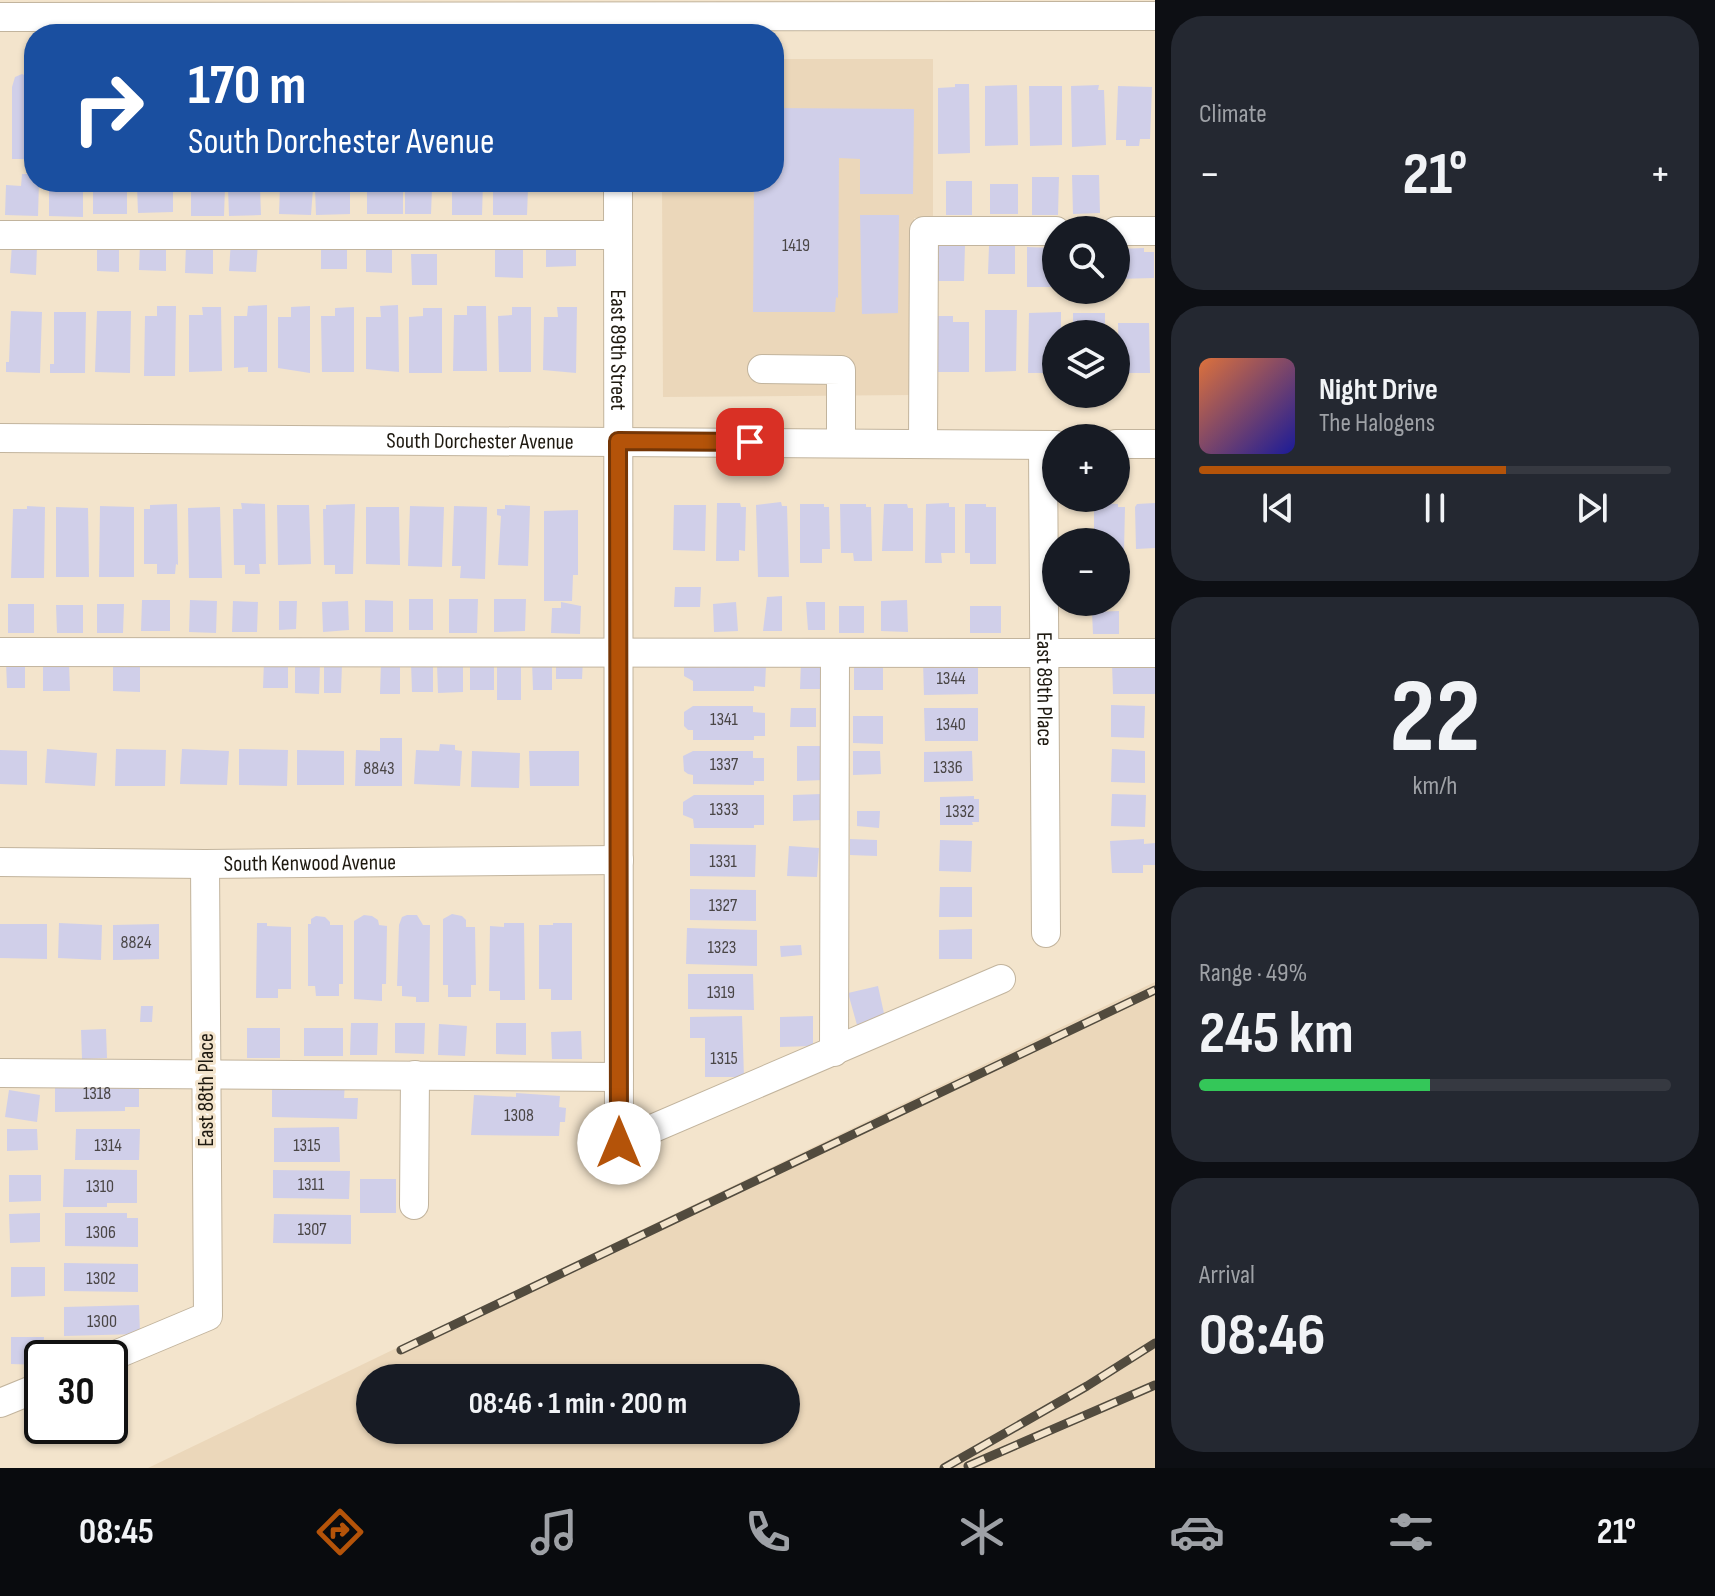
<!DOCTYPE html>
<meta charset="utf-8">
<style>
body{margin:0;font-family:"Sofia Sans Condensed",sans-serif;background:#242831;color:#f1f3f6;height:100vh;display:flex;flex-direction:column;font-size:30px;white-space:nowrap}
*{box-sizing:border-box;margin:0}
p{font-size:26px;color:#9ea1a6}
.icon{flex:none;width:44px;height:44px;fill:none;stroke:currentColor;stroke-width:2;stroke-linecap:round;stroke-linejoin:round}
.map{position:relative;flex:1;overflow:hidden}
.side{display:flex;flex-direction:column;gap:16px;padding:16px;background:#0d0f14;width:560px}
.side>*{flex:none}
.guide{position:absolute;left:24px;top:24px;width:760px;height:168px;border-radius:32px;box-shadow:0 2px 6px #0004;background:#1a4fa0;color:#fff;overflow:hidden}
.buttons{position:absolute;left:1042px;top:216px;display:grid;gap:16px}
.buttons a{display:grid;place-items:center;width:88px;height:88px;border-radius:50%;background:#171b24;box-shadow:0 2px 6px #0004;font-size:40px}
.speed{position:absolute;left:24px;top:1340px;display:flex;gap:16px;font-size:40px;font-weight:700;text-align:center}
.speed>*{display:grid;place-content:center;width:104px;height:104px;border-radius:50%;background:#171b24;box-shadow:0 2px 6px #0004;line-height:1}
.speed .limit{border:4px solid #111;border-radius:12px;background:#fff;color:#111}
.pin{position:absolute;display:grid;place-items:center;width:68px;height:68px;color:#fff;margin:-34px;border-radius:16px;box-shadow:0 4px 12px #0006}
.me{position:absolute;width:88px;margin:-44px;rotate:0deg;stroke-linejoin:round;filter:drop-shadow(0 0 6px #0008)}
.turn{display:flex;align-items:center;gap:28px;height:168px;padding:0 32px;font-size:36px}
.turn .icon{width:104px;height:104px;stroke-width:2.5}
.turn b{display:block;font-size:56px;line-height:68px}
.big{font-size:60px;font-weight:700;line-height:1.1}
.side .widget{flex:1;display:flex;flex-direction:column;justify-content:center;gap:12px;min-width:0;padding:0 28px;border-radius:32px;background:#242831}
.side .dial{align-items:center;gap:0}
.dial b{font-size:104px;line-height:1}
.song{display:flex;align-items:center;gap:24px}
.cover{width:96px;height:96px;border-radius:12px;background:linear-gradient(135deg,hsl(20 70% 55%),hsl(240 70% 35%))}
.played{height:8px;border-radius:4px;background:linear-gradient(90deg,#b45309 65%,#363941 65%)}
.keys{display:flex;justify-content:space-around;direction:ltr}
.heat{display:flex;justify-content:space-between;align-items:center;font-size:44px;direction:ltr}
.charge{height:12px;border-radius:6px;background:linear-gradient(90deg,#34c759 49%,#363941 0)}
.trip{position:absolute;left:356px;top:1364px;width:444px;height:80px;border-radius:40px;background:#171b24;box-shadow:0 2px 6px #0004;font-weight:700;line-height:80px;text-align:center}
.menu{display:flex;height:128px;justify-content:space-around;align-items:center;background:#090b0e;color:#9ea1a6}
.menu .icon{width:56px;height:56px}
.menu .current{color:#b45309}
.menu b{font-size:36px;color:#f1f3f6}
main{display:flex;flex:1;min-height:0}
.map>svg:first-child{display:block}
</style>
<main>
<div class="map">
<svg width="1155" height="1468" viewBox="0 0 1155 1468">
<rect width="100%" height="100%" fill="#f3e4cc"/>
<path fill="#ebd7ba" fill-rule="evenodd" d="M774 59H933V218H914L912 395 663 397 662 182H774Z
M1155 982V1468H148L349 1371ZM370 1378H786V1430H370Z"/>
<path fill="#d0cfe9" d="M22 74 33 79 34 159H12V87L15 77Z
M955 84H969L970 153 938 154V88L955 87Z
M1017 85 1018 145 985 146V86Z
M1099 85 1098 90H1104L1106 145 1072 147 1071 86Z
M1029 86H1062V145L1030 146Z
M1118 86 1152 87 1150 139H1140L1139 146H1126V140H1116Z
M774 108 914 109 913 194H860V159L839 158 838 298 836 297 835 312H753L754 182H774Z
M22 174H34V182H39L38 216 5 215 6 185 21 186Z
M1072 175H1099L1100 213 1073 214Z
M1032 177H1059L1058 215H1032Z
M946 181H972V215H946Z
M57 182H83V217L49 216V186H57Z
M390 182H403V214H367V187H390Z
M452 182H483L482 215H452Z
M990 184H1018V214H990Z
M173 185V212L138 213 137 186Z
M127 186V214H93V187Z
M191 187H225L224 216H191Z
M228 187H260L261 215 229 216Z
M280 187 313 188 311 215 279 214Z
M405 187 432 188 431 214H405Z
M493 187 528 188 527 215H493Z
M315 188H350V214L316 215Z
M860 215H899L898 313 862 314Z
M231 240 258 242 256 272 229 271Z
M546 240H576V266L546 267Z
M97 243H119V272L97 271Z
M140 243H166V271L139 270Z
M321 243H347V269H321Z
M366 243 392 244V273L366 272Z
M12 244 37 246 36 275 10 273Z
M186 245H213V274L185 273Z
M937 245H965L964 281H937Z
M1015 245V274H988L989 246Z
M1027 247 1054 248V287H1027Z
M495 248H523V278L495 277Z
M1144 248V252H1154V278L1117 279 1116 249Z
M411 254H437V285H412Z
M267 305V372H248V367L234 368V316H247L248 306Z
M398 305 399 372 366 369V317H381L380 306Z
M157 306H176L175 376H144L145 316H157Z
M310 306V373L278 368V317H291V307Z
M467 306H486L487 371H453L454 315H467Z
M202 307H221L222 371 189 372V315H203Z
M354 307V372H322L321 316H335V308Z
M512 307H531V372H499L498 316 512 315Z
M557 307H577L576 373 543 370 544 317H558Z
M423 308H442V373H409V317L423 316Z
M985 310H1017L1016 371 985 372Z
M11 311 42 312 40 373 6 372V362H9Z
M97 311H131L130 373 95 372Z
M54 312H86L85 373H50V364H54Z
M1061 312V334H1056V373H1028L1029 313Z
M1073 313H1105V334H1073Z
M935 316H953V322H969V372H935Z
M1118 323H1149L1150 373H1124V369H1119Z
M781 502 782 506H787L789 577H758L756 505Z
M241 503 265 504 266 564H259L260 574H245V565H234L233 509H242Z
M717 503H740L741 507H746L745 551 739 550V561H716Z
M949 503V507H955V553H941L942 563H925L926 504Z
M1094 503 1118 504V507H1125L1124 552H1116V542H1094Z
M1155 503V548L1136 549 1135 507 1137 504Z
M177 504 178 565 176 564 175 574H157V564H144V509H150V505Z
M355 504 353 574H335V565H324L323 509H326V505Z
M800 504H824V507H829L830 549H822V563H800Z
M840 504H866V507H871L872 561H854L853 553H841Z
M884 504H907L908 508H913V551H882Z
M965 504H986V507H996V564H970V553H965Z
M277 505H309L311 564 278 565Z
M505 505 530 506 528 566 498 565 501 516 497 515V509H505Z
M674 505H706L705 551 673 550Z
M27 506 45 507 44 578H11L13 509H27Z
M100 506 134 507V577H99Z
M410 506 444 507 442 567 408 566Z
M454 506 487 507 485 579 460 578 461 566H452Z
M56 507 88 508 89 577H56Z
M220 507 222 578H189L188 508Z
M366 507H399L400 565 366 564Z
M578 510V575H573L572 601H544V511Z
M675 587H701L700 607H674Z
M782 596V631H763L767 597Z
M409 599H433V630H409Z
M449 599H478L477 633H449Z
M494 599H526L525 631 494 632Z
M142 600H170V631H141Z
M190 600 217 601 216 633 189 632Z
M365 600 393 601V632H365Z
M907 600 908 632 881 631V601Z
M233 601 258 602 257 632H232Z
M279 601H297L296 629 279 630Z
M348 601 349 630 323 632 322 602Z
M561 602 581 606 580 634 551 633 552 608H561Z
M736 602 738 631 714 632 713 604Z
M806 602H825V630H808Z
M8 604H34V633H8Z
M97 604H124L123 633H97Z
M56 605H83V633H57Z
M839 606H864V633H839Z
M970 606H1001V633H970Z
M1119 611V634H1093L1092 612Z
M556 659H583L582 679H556Z
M264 661H288V688H263Z
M532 661H552V690H533Z
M854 661H883V690H854Z
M978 661V694L924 695 923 662Z
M6 662H25V688H7Z
M43 662H69L70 691H43Z
M497 662H521V700H497Z
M684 662 766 665 765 687 754 686V691H693V681L684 676Z
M801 662H825V689H800Z
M295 663 320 664 319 694 295 693Z
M381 663 400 664V694H380Z
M411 663H433V692H412Z
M470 663H494V690H470Z
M1112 663H1155V694H1113Z
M113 664 140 665V692L113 691Z
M324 664H342L341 693H324Z
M437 664H463V692L438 693Z
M1111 705 1145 706 1144 738 1111 737Z
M693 706H753V712L765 713V736H754V740H693V730H688L684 726V712Z
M791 708H816V727H790Z
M924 708H978V741H925Z
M853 716H883V744L853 743Z
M380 738H402V786H355L356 750 380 751Z
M440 744 455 745V750L462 751 460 786 414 784 416 750 439 751Z
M797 746H823L824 780 797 781Z
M47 749 97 753 95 786 45 783Z
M116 749 166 750 165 786H115Z
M182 749 229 751 227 785 180 784Z
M239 749 288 750 287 786 239 785Z
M1112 749 1145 751V783L1111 782Z
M0 750 27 751V785L0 784Z
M297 750 344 751V785H297Z
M472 751 520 753 519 788 471 787Z
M529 751H579V786H530Z
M693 751H753V758H764V781H754V785L693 784V775L688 774 684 771 683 756Z
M853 751H880L881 774 853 775Z
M972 751 973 781 924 782V752Z
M821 794 822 820 793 821V795Z
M1112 794 1146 795 1145 827 1111 826Z
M694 795H764V825H754V828H694L693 819 683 815V802Z
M974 796V799H979V822H972L973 825H940V797Z
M857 811H880L879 828 857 826Z
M850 839 877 840V856L850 855Z
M1144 839V844L1155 843V865H1143V873H1112L1110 841Z
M940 840 972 841 971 872 939 871Z
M690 844 756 845 755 877 690 876Z
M789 846 819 848 817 877 787 876Z
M940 887H972V917H939Z
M690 889 756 890V921L690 920Z
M452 914 462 916 466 920V927H475L476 985H471V997H448V985H443V919Z
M364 915 372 916 378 920 379 925 387 926 386 984H382V1001L354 999V921Z
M407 915H417L423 925H430L429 1002H416V997L402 996V986H397L399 925 402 917Z
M316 916 325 917 330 922V925H343V984H339V996H316L315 986H308V924H311V919Z
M59 923 102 925 101 960 58 958Z
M257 923H267V926L291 927V989H278V998H256Z
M504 923H524L525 1000H500V991H489L490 926 504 927Z
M553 923H572V1000H551V989H539V925H553Z
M0 924H47V959L0 958Z
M159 924V959L113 960V925Z
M687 928 757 930V966L686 964Z
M972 929V959H939V930Z
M801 945 802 955 781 957 780 946Z
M688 974H753L754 1010 688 1009Z
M878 986 885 1018 857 1025 848 993Z
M141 1006H153L152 1022H140Z
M742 1016 744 1077H705V1038H690V1017Z
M813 1016V1046L780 1047V1017Z
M351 1023H378L377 1055H350Z
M395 1023H425L424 1054 395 1053Z
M496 1023H526V1055L496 1054Z
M439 1024 467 1026 465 1056 438 1055Z
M247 1028H280V1058H247Z
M304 1028H343V1056H304Z
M106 1029 107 1058 82 1059 81 1030Z
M581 1031 582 1059H552L551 1032Z
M55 1079H139V1107H125V1111L55 1112Z
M272 1082 345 1083 344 1098H358L357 1119 272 1117Z
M9 1090 40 1095 37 1122 5 1117Z
M516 1093 560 1096 559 1107 566 1108 565 1122H560L559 1136 471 1135 474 1095 516 1097Z
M339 1127 340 1162H274V1128Z
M7 1129H37L38 1150 7 1151Z
M76 1129H140L139 1160H75Z
M64 1169 137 1170V1203H107V1207H63Z
M273 1170 350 1171 349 1199 273 1198Z
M9 1175H41V1201L9 1202Z
M360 1179H396V1213H360Z
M40 1213V1242L10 1243 9 1214Z
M65 1213H127V1218H138V1247L65 1246Z
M274 1214 351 1215V1244L273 1243Z
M64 1263 138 1264V1292L64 1291Z
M11 1267H45V1296L11 1297Z
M139 1305 140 1334 64 1336V1307Z
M11 1337H44L42 1365 11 1364Z"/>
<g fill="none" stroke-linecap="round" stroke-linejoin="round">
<g stroke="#c2b49d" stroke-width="30">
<g id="minor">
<path d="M0 17 1155 16"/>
<path id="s1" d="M618 182 619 1143 1001 979"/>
<path d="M1116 231H1155"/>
<path d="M0 235H618"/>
<path d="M762 369 841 370V443"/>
<path id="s2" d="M0 438 1056 445"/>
<path d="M923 444 924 231H1056"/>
<path d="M1116 444H1155"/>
<path id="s3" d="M1043 445 1046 933"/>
<path d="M0 652 1155 653"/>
<path id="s4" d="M0 862 205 864 619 860"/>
<path d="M834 1052 835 653"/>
<path d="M0 1073 619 1077"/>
<path d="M414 1205 415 1075"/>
<path d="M108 1358 208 1316 205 864"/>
<path d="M0 1403 42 1386"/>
</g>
</g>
<use href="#minor" stroke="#fff" stroke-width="28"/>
<g stroke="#524b3e" stroke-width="9">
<path id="rail" d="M401 1350 1155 990
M968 1466 1155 1385
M944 1468 1087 1386 1155 1343"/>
</g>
<use href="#rail" stroke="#f3e4cc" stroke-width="6" stroke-dasharray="18" stroke-linecap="butt"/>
</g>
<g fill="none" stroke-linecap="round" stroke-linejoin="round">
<g stroke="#753606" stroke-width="20">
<path id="route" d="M619 1143 618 441 750 442"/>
</g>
<use href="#route" stroke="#b45309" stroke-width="14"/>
</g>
<g text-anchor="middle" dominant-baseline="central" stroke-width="6" stroke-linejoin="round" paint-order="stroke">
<g font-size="18" fill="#4a4646">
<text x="796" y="245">1419</text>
<text x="951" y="678">1344</text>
<text x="724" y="719">1341</text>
<text x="951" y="724">1340</text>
<text x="724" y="764">1337</text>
<text x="948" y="767">1336</text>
<text x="379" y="768">8843</text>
<text x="724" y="809">1333</text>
<text x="960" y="811">1332</text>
<text x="723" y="861">1331</text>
<text x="723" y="905">1327</text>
<text x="136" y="942">8824</text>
<text x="722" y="947">1323</text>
<text x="721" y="992">1319</text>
<text x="724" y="1058">1315</text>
<text x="97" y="1093">1318</text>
<text x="519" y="1115">1308</text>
<text x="108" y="1145">1314</text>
<text x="307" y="1145">1315</text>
<text x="311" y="1184">1311</text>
<text x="100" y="1186">1310</text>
<text x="312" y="1229">1307</text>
<text x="101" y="1232">1306</text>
<text x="101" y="1278">1302</text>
<text x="102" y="1321">1300</text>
</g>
<g font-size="22" fill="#1e1910" stroke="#f3e4cc">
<text stroke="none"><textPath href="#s1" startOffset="168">East 89th Street</textPath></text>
<text stroke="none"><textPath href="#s2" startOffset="480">South Dorchester Avenue</textPath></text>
<text stroke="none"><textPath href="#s3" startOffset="244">East 89th Place</textPath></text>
<text stroke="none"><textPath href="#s4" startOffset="310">South Kenwood Avenue</textPath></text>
<text transform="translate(206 1090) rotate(-90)">East 88th Place</text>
</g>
</g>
</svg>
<div class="buttons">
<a><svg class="icon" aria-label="search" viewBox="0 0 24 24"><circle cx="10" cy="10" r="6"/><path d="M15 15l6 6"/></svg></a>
<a><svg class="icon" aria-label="layers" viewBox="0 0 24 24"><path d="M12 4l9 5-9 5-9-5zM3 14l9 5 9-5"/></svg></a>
<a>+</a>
<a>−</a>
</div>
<div class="speed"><div class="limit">30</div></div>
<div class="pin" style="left:750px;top:442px;background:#d93025"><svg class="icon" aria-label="arrive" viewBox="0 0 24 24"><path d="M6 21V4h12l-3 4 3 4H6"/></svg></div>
<svg class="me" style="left:619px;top:1143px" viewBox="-20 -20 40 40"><circle r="19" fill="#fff"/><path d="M0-13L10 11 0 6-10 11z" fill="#b45309"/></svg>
<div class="trip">08:46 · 1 min · 200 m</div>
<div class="guide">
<div class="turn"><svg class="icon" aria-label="right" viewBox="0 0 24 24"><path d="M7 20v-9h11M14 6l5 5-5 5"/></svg><div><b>170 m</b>South Dorchester Avenue</div></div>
</div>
</div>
<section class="side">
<div class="widget"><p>Climate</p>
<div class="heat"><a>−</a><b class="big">21°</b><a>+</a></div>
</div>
<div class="widget">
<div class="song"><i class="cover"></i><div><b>Night Drive</b><p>The Halogens</p></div></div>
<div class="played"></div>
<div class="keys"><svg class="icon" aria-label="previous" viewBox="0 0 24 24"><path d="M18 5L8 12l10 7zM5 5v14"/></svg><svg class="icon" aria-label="pause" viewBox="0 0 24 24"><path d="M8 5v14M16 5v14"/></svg><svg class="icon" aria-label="next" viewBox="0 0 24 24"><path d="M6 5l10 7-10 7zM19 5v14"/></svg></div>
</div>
<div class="widget dial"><b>22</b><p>km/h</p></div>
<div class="widget"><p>Range · 49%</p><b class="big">245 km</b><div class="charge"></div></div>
<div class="widget"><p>Arrival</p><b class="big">08:46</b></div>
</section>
</main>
<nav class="menu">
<b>08:45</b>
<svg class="icon current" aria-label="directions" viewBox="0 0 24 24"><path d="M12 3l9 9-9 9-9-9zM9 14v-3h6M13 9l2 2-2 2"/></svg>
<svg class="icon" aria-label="music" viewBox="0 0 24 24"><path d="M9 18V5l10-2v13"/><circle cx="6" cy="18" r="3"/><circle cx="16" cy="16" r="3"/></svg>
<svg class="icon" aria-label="phone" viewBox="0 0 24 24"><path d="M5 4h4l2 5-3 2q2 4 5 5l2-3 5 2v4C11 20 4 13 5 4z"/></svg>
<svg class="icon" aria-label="climate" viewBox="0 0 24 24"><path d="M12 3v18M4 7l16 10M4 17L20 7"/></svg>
<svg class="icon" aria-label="car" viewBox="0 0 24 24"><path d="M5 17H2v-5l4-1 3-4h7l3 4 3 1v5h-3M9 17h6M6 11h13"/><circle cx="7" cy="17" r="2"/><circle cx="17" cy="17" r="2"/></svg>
<svg class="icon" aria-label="filters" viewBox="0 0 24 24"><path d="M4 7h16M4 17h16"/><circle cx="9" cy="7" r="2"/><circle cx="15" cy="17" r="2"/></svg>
<b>21°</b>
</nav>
